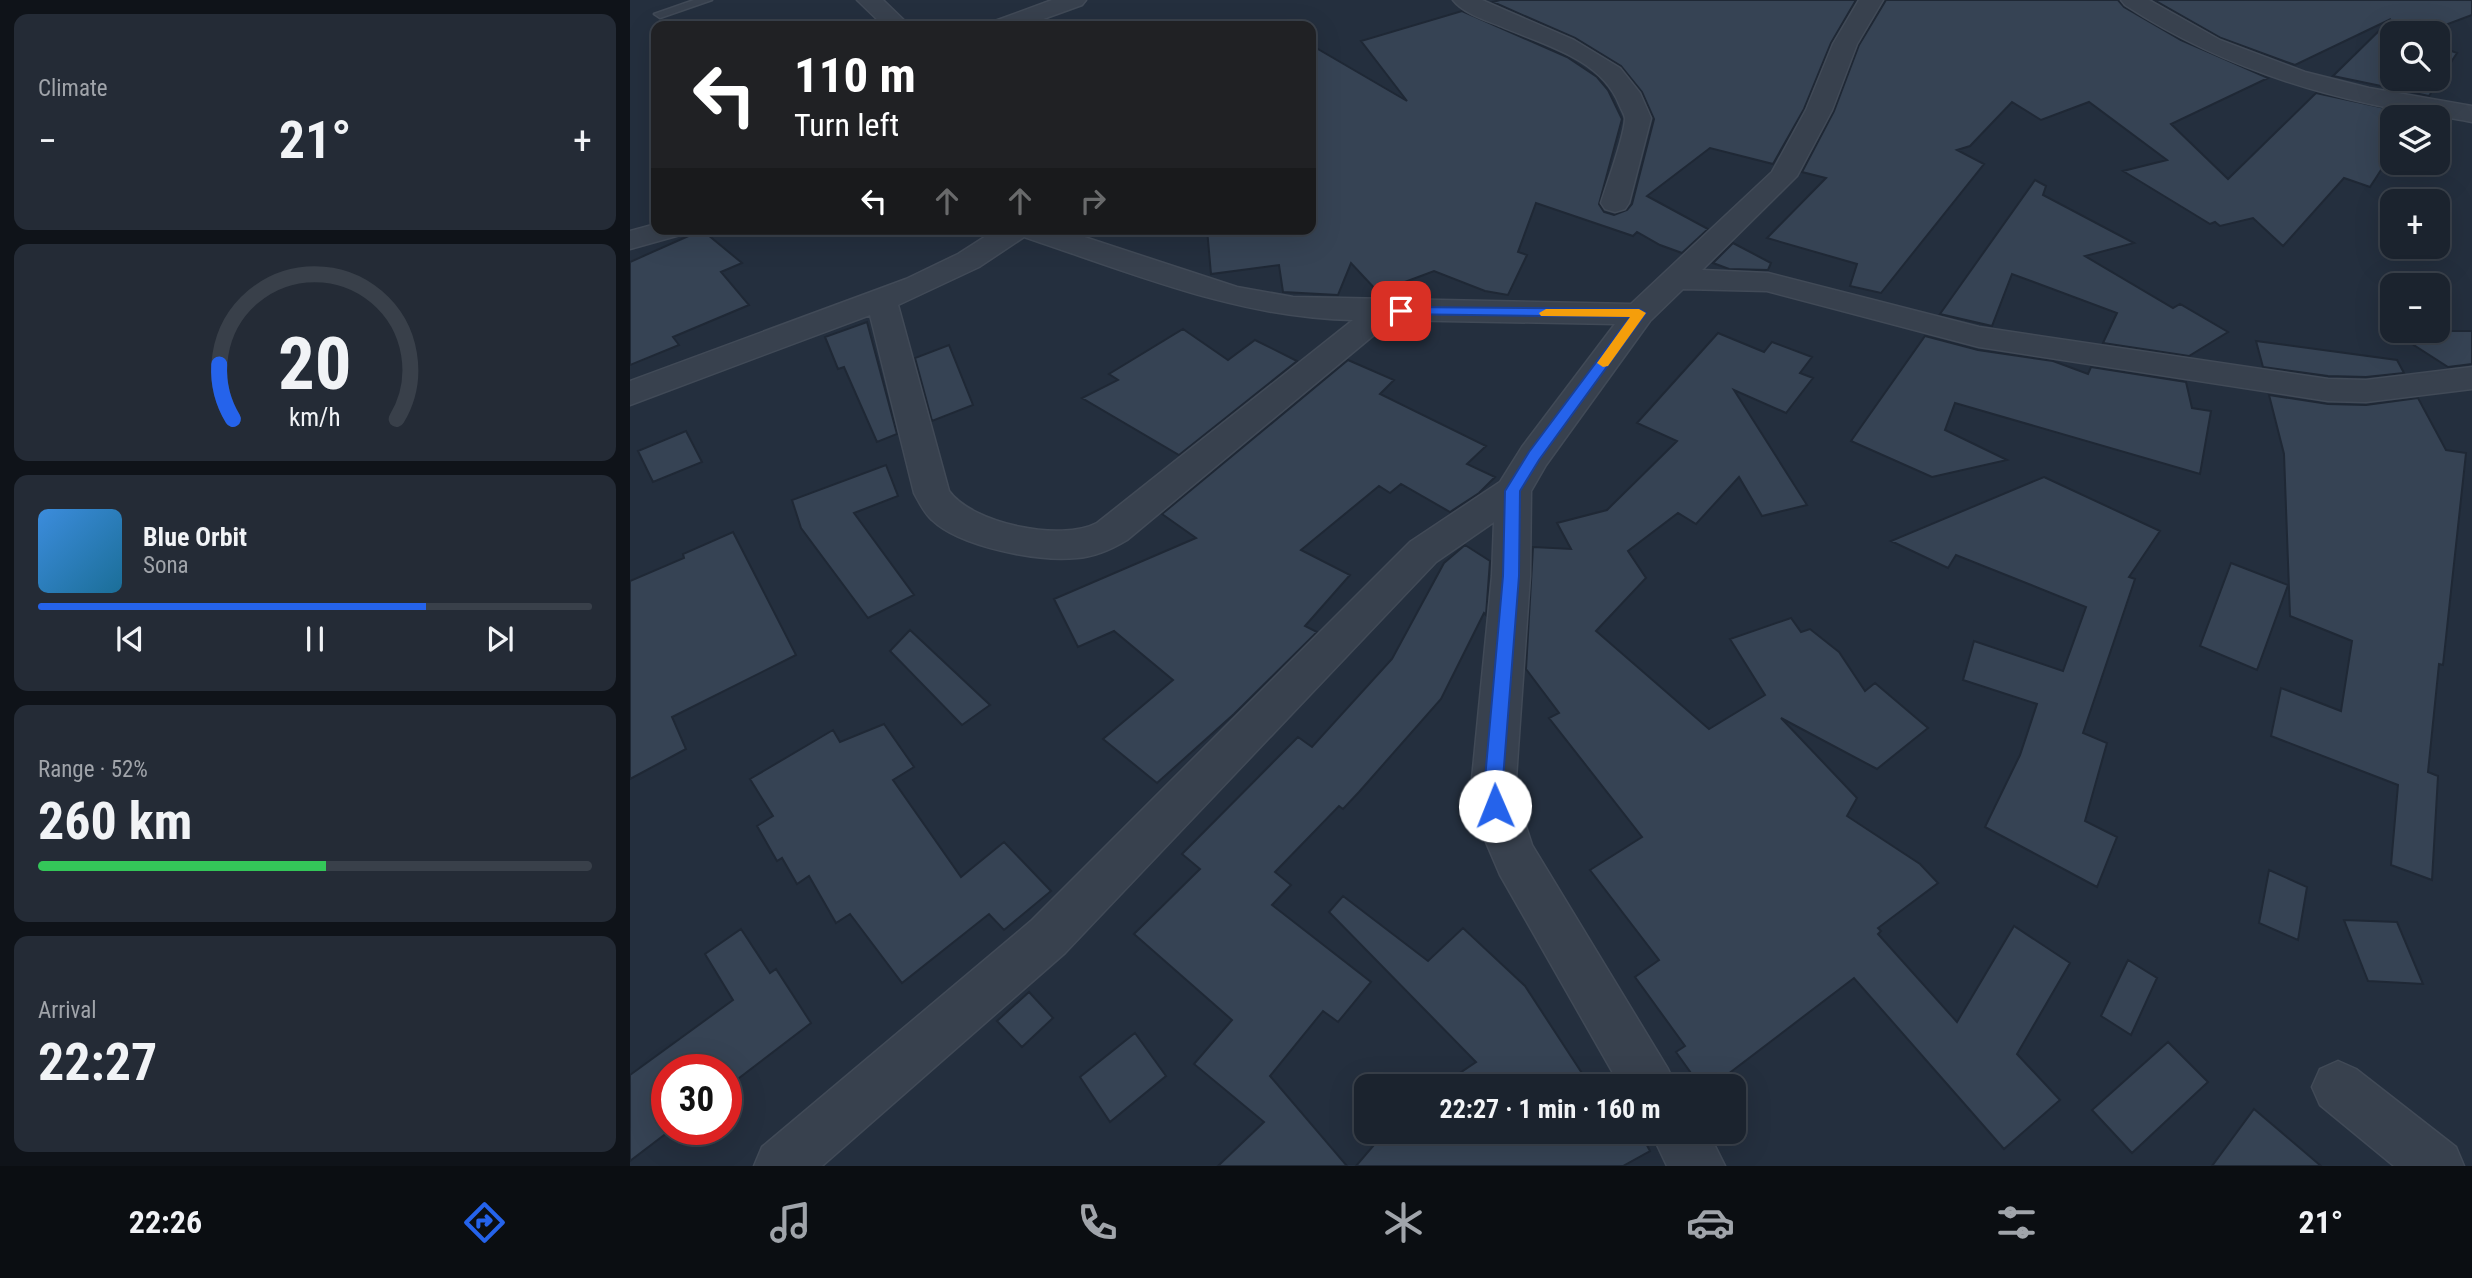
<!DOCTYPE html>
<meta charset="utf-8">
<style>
body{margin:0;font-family:"Roboto Condensed",sans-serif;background:#242b36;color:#f1f3f6;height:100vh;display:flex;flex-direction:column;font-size:26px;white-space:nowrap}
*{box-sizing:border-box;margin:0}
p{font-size:23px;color:#a0a4aa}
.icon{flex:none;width:38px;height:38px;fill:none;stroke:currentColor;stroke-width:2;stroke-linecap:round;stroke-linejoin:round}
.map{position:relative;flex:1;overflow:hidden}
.drawer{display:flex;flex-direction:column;gap:14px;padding:14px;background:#0f1319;width:630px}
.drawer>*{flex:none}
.banner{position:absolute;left:21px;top:21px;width:665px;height:214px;border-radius:14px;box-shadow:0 7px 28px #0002,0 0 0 2px #39404a;background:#202124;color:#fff;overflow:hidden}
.controls{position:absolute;left:1750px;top:21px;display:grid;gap:14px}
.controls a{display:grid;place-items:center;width:70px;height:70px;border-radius:14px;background:#1b232e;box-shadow:0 7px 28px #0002,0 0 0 2px #39404a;font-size:35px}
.speed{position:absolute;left:21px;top:1054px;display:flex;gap:14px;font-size:35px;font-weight:700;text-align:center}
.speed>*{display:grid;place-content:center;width:91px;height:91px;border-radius:50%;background:#1b232e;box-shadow:0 7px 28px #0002,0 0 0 2px #39404a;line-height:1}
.speed .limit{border:10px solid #d22;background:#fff;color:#111}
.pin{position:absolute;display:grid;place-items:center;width:60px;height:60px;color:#fff;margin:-30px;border-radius:14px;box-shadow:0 4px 10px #0006}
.me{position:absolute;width:77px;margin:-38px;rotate:359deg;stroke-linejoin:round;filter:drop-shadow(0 0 5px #0008)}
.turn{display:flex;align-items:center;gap:24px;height:147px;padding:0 28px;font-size:32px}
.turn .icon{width:91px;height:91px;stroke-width:2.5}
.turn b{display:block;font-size:49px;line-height:60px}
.lanes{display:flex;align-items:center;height:66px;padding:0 28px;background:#0003;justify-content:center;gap:35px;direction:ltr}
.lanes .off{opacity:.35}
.big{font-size:52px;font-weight:700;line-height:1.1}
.drawer .card{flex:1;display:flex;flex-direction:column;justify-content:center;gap:10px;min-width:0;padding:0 24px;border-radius:14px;background:#242b36}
.drawer .dial{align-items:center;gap:0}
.dial svg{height:182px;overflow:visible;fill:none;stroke:#39404a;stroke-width:7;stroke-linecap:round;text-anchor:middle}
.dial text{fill:#f1f3f6;stroke:none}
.song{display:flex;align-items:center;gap:21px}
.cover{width:84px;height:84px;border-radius:10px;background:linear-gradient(135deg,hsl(210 70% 55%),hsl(200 70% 35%))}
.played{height:7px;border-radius:4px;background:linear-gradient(90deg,#2563eb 70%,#39404a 70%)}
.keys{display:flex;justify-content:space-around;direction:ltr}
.heat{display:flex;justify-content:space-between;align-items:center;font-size:38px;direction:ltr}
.charge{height:10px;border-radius:5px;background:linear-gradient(90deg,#34c759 52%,#39404a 0)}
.trip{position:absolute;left:724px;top:1074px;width:392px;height:70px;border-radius:14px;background:#1b232e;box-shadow:0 7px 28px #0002,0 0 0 2px #39404a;font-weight:700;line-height:70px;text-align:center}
.dock{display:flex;height:112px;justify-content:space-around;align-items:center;background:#0b0e12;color:#a0a4aa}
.dock .icon{width:49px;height:49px}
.dock .selected{color:#2563eb}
.dock b{font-size:32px;color:#f1f3f6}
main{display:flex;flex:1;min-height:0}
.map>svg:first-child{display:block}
</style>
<main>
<section class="drawer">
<div class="card"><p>Climate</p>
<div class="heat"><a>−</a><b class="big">21°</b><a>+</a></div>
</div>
<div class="card dial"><svg viewBox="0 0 100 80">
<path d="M14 69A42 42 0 1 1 86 69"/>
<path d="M14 69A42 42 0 0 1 8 45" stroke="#2563eb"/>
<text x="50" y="56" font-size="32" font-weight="700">20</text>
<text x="50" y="72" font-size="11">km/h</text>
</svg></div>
<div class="card">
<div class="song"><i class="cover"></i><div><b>Blue Orbit</b><p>Sona</p></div></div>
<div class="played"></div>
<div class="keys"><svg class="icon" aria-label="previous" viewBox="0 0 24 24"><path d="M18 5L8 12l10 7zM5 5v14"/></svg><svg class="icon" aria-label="pause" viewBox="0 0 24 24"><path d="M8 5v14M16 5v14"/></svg><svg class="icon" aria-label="next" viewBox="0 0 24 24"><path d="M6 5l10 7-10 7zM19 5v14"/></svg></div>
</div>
<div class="card"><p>Range · 52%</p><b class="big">260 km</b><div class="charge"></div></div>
<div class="card"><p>Arrival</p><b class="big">22:27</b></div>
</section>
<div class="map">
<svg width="1842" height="1166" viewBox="0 0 1842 1166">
<rect width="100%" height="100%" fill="#242f3e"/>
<path fill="#364354" stroke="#1f2835" stroke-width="2" d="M870 0H1226L1201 43 1174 109 1143 164 1080 148 1017 196 1078 229 1052 253 1030 245 1007 232 1003 236 906 203 888 252 897 255 878 295 855 291 804 271 748 292 721 263 708 295 653 292 649 265 581 274 577 229H681V45L777 101 731 41 832 11 937 57 967 77 978 90 992 119 969 204 974 212 984 215 997 210 1002 204 1024 119 1012 92 991 66 945 38 863 2Z
M1256 0H1488L1494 7 1551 40 1638 78 1541 124 1598 179 1686 93 1787 115 1762 117V153L1740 187 1714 178 1653 246 1623 218 1590 226 1585 222 1580 224 1493 171 1537 160 1459 102 1411 120 1382 102 1340 146 1327 150 1354 164 1251 293 1220 286 1227 264 1137 238 1196 178 1172 172 1204 111 1229 45Z
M1524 0H1842V15L1794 33H1762V79H1808V46L1827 53 1799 96 1703 76 1761 19 1665 65 1591 38Z
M1405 180 1416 186 1413 195 1504 243 1455 256 1543 308 1550 304 1598 332 1559 356 1473 343 1487 313 1382 274 1362 326 1310 314Z
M72 230 112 263 91 272 119 305 43 337 49 345 0 365V262Z
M1103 243 1141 263 1138 270 1099 269 1083 263Z
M237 322 267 434 247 442 214 367 208 369 195 337Z
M553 329 598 360 625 340 667 361 549 455 452 398 488 380 479 374Z
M1762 331H1842V364L1818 367Z
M1088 333 1134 352 1142 342 1182 357 1170 373 1183 378 1156 413 1104 390 1177 505 1132 516 1109 477 1066 524 1048 513 998 551 1016 578 966 631 1079 729 1135 695 1100 639 1161 618 1171 632 1180 629 1209 652 1235 691 1245 683 1298 728 1247 769 1151 718 1227 798 1217 816 1290 864 1308 883 1248 928 1251 931 1248 934 1327 1022 1384 926 1440 963 1387 1054 1430 1100 1374 1149 1224 978 1081 1087H1071L1046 1052 1055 1046 1005 977 1029 960 960 870 1012 837 919 718 929 713 896 669 903 547 941 549 927 523 977 510 1047 441 1007 423Z
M1295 336 1348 350 1423 361 1458 374 1461 367 1556 382 1562 408 1581 411 1570 474 1325 403 1315 430 1377 460 1302 477 1221 441Z
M1626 341 1767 360 1774 373 1736 377 1698 376 1633 367Z
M319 345 343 405 302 421 285 358Z
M718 360 764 380 750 394 856 446 837 464 865 477 849 493 820 512 771 484 760 493 749 486 671 550 720 575 675 626 687 632 604 714 527 783 473 739 543 680 484 631 448 647 424 599 566 538 532 514Z
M1639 395 1698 404 1736 405 1788 398 1816 450 1836 453 1813 665 1809 664 1798 772 1808 776 1802 880 1761 865 1768 785 1641 736 1651 688 1711 711 1722 641 1660 616 1654 454Z
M56 431 72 462 23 482 8 451Z
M256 465 268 496 224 513 284 595 238 618 171 528 162 500Z
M1414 477 1530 531 1499 577 1505 579 1453 733 1477 743 1455 821 1487 837 1467 887 1355 827 1390 755 1407 704 1333 680 1344 641 1433 671 1456 607 1326 555 1318 568 1261 541Z
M103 532 166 655 42 717 56 749 0 779V581L54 558 53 554Z
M835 545 860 561 856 615 854 613 811 699 729 792 713 809 709 806 645 872 661 885 642 905 741 982 708 1022 693 1011 640 1076 717 1166H588L634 1122 564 1064 602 1020 504 934 570 869 552 854 668 737 682 747 762 659 814 563Z
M1601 563 1658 585 1627 670 1570 646Z
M280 630 360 705 332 725 260 651Z
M254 724 284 767 263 780 331 877 374 842 421 891 374 930 359 914 272 983 220 914 206 923 179 876 167 884 152 858 147 861 127 826 143 816 120 779 203 730 210 742Z
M1639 870 1677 887 1668 940 1629 923Z
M713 896 798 961 833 928 895 986 961 1087H809L846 1062 699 912Z
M1714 920 1767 922 1793 984 1738 981Z
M111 929 140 973 146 969 181 1023 96 1088V1069H37V1129H42L0 1161V1075L103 1000 75 954Z
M1498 960 1527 978 1501 1035 1471 1016Z
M399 992 423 1018 392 1047 367 1021Z
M505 1033 536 1076 480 1122 450 1077Z
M1538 1042 1578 1082 1502 1153 1462 1110Z
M1624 1109 1691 1166H1582Z
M755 1132H1010L1020 1151 993 1166H726Z"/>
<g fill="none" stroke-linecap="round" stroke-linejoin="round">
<g stroke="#414a57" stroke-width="3">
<path id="lane" d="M64 0H82L30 18 24 14Z"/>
</g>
<g stroke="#414a57" stroke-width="3">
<path id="street" d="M227 0H253L280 26H254Z
M422 0H456L452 5 394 26H361L365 21Z
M823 0H852L944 40 990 68 1010 93 1021 118 999 203 995 209 985 212 975 209 971 203C977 183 994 138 995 119 995 115 991 109 989 104 971 58 911 44 870 26 855 20 833 13 823 0Z
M1229 0H1253L1227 44 1202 110 1167 176 1072 270 1138 273 1349 327 1698 379 1736 380 1842 367V389L1736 402 1698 401 1349 347 1137 291 1053 289 1020 321 916 465 901 491 900 576 886 779 891 811 902 845 1038 1069 1046 1087H991L870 875 855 840 846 811 842 779 862 576 864 522 806 562 435 953 192 1166H124L132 1147 401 921 780 542 870 482 892 447 985 324 762 320 497 540C482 549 464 557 447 558 408 562 330 547 302 520 294 513 289 502 284 493L240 315 0 405V381L276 279 328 254 367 229H430L607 287 663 297 1001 304 1142 172 1176 110 1203 44ZM394 237C502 273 608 318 723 320L467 523C431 542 343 524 319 491L268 305 349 267Z
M1491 0H1519L1590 40 1675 72 1739 88 1842 106V122C1807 115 1771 111 1736 103 1650 84 1569 53 1495 5Z
M26 224V229H54L50 235 0 249V231Z
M1708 1061 1726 1069 1826 1147 1834 1166H1764L1690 1105 1682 1087 1690 1069Z
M1021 1132H1078L1095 1166H1037Z"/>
</g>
<use href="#lane" fill="#38414e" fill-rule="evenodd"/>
<use href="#street" fill="#38414e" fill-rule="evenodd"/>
</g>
<path fill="#2563eb" stroke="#184099" stroke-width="2" d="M771 307 1009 309 1016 313 909 460 890 491 889 576 873 779 875 806 872 812 865 814 859 812 855 779 873 576 875 491 899 452 1000 317 766 314V308Z"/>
<path fill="#f59e0b" d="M916 309H1009L1016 313 978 366 973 367 967 363 1000 317 911 316 909 313Z"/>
</svg>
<div class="controls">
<a><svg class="icon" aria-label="search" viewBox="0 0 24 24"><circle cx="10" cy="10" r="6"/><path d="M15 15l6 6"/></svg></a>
<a><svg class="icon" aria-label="layers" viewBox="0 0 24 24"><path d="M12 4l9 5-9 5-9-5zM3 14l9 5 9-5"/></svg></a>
<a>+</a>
<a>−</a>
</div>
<div class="speed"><div class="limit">30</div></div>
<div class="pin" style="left:771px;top:311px;background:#d93025"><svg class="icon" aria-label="arrive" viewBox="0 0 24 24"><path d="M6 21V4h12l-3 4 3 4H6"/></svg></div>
<svg class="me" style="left:865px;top:806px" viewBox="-20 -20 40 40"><circle r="19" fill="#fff"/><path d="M0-13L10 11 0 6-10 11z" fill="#2563eb"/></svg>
<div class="trip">22:27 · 1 min · 160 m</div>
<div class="banner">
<div class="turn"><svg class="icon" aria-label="left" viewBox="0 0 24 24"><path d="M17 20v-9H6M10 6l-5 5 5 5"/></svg><div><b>110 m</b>Turn left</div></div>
<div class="lanes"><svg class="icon" aria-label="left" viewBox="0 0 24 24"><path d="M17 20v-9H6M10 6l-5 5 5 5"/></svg><svg class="icon off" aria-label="ahead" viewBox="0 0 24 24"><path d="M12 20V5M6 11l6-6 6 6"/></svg><svg class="icon off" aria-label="ahead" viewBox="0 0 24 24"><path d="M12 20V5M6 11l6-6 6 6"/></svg><svg class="icon off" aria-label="right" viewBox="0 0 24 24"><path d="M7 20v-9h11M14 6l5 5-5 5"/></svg></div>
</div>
</div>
</main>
<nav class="dock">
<b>22:26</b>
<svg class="icon selected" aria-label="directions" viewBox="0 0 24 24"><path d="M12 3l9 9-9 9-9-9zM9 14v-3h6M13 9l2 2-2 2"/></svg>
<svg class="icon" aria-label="music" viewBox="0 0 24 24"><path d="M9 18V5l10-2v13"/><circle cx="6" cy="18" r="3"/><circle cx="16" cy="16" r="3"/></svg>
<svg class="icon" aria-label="phone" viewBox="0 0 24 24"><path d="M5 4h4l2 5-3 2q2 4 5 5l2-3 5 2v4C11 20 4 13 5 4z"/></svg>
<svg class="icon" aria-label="climate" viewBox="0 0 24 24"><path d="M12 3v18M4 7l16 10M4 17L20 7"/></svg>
<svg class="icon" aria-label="car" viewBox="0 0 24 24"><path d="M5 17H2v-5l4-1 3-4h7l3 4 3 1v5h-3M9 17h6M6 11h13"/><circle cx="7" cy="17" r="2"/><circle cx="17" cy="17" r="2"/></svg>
<svg class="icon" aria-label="filters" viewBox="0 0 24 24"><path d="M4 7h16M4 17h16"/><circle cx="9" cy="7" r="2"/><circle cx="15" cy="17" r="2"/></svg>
<b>21°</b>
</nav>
